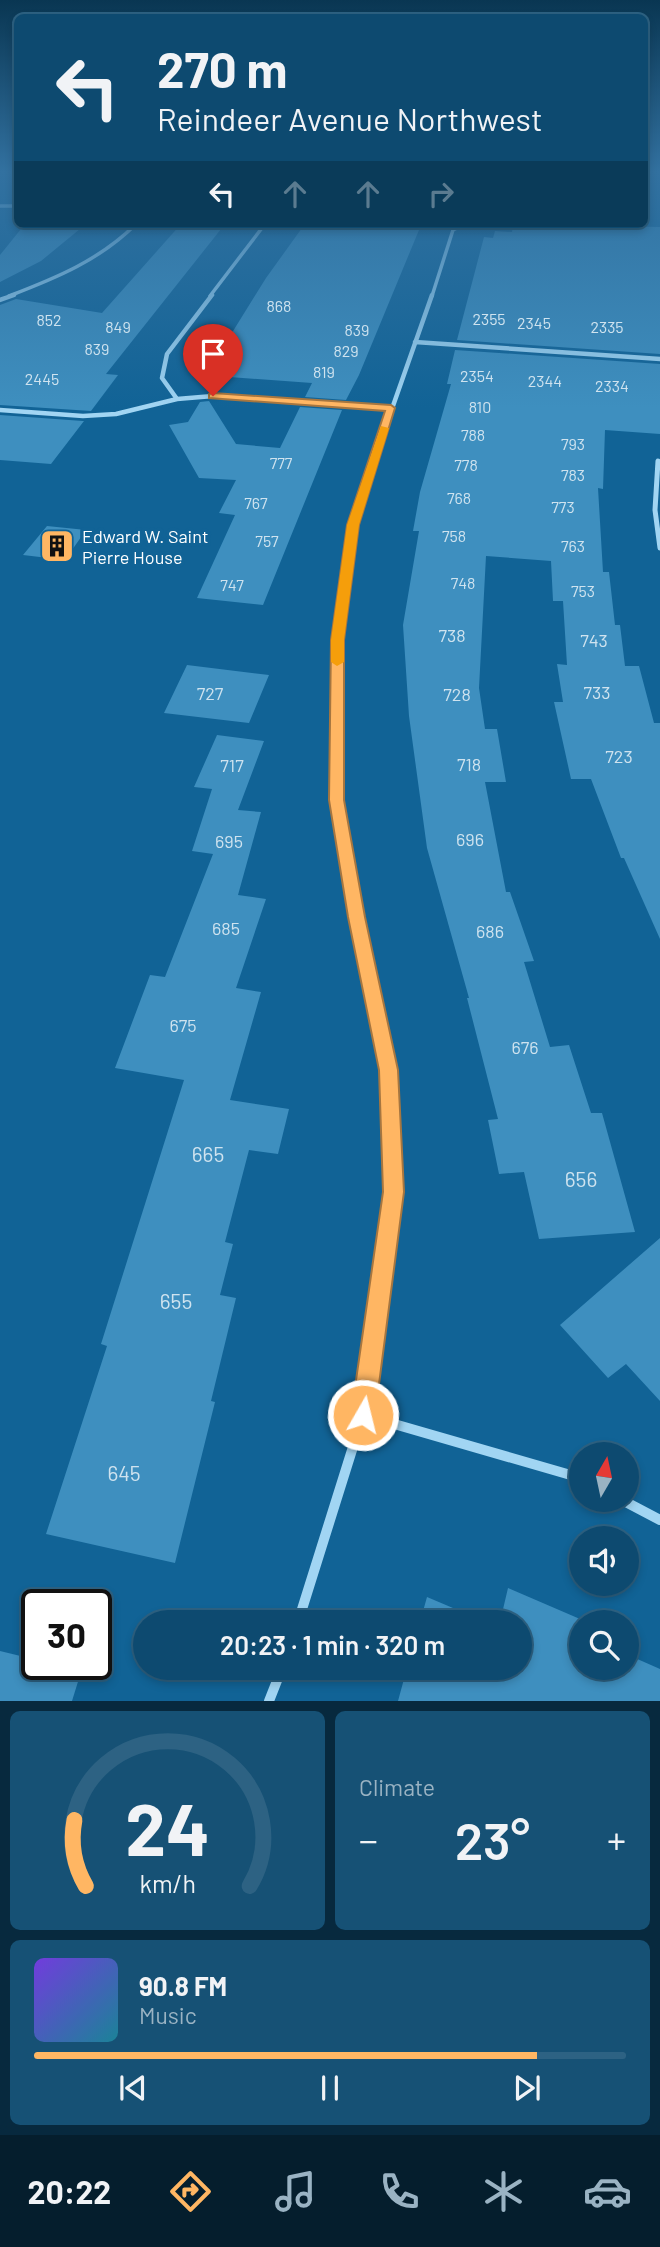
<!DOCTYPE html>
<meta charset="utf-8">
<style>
body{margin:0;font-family:Barlow,sans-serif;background:#165175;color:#f1f3f6;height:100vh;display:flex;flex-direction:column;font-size:26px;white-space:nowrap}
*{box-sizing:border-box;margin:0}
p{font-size:23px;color:#9ab3c3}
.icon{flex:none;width:38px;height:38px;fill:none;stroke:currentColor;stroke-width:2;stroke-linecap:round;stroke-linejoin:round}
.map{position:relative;height:1701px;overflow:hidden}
.side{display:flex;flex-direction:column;gap:10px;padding:10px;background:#07293e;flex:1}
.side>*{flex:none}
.top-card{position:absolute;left:14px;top:14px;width:634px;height:214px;border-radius:10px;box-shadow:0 4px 10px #0003,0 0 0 2px #2d6283;background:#0d4a70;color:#f1f3f6;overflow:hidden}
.needle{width:46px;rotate:9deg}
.tools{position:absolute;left:569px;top:1442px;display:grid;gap:14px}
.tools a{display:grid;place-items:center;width:70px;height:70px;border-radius:50%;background:#0d4a70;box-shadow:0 4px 10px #0003,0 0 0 2px #2d6283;font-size:35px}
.speed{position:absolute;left:21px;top:1589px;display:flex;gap:14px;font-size:35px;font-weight:700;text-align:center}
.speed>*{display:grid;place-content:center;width:91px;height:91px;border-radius:50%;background:#0d4a70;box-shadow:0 4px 10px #0003,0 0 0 2px #2d6283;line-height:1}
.speed .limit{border:4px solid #111;border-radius:10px;background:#fff;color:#111}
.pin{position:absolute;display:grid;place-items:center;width:60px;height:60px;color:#fff;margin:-72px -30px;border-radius:50% 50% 50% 0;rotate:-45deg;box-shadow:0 0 7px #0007}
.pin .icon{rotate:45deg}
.me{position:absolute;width:77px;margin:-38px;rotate:8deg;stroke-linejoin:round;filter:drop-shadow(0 0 5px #0008)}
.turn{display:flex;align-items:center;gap:24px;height:147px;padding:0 28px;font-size:32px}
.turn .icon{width:91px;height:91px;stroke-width:2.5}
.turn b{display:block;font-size:49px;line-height:60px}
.lanes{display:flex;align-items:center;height:66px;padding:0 28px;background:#0003;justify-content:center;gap:35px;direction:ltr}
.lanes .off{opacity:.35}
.big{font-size:52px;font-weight:600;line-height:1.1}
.side .card{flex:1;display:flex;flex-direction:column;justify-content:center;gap:10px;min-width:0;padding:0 24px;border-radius:10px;background:#165175}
.side .dial{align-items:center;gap:0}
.dial svg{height:182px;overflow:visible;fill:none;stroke:#2d6283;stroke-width:7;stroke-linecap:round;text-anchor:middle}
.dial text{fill:#f1f3f6;stroke:none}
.song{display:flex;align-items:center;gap:21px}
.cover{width:84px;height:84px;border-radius:10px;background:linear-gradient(135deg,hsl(260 70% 55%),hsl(190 70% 35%))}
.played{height:7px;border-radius:4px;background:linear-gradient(90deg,#ffb663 85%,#2d6283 85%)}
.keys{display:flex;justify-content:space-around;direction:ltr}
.heat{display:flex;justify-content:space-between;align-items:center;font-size:38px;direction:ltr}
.side .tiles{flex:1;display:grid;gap:10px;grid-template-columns:1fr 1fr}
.card:last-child{grid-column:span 2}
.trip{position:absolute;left:133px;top:1610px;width:399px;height:70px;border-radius:35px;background:#0d4a70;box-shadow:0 4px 10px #0003,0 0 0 2px #2d6283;font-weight:600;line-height:70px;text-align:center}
.tabs{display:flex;height:112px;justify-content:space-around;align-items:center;background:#051e2d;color:#9ab3c3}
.tabs .icon{width:49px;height:49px}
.tabs .selected{color:#ffb663}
.tabs b{font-size:32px;color:#f1f3f6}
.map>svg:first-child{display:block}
</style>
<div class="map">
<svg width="660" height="1701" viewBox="0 0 660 1701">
<rect width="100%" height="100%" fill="#116396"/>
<path fill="#3e8fbf" d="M25 224H86L41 261 0 282V255Z
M181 224H225L106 374 118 375 91 411 0 405V305L16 299 102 313Z
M310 224H409L408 230H419L359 375 346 400 305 397 312 383 216 376 222 365H212L266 278 302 228H307Z
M513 224 660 227V354L457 340 484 237 493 238 495 231 512 232Z
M455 350 660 364V434L605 430 603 489 598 488 603 572H609L615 625H620L625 666H639L654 723H660V939L624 858H621L591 779H571L554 702H563L557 664 567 665 563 601H553L551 561 486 556 479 688 485 729H497L506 782H485L506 892H510L534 961 524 962 550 1047 569 1045 591 1113H602L635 1232 539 1239 524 1172 499 1174 488 1120 498 1119 467 998H469L427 848 409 716 403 625 419 531H413L420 492 451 384H447Z
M209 401 236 444 280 448 300 407 342 410 263 605 197 598 235 515 219 513 236 480 199 478 169 425 188 422 200 402Z
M0 415 83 421H84L51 464 0 460Z
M47 526 86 530 65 560 23 555Z
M187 665 269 675 249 723 164 713Z
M217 735 264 741 238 810 261 812 238 895 266 899 236 988 261 992 230 1100 289 1109 278 1154 249 1150 225 1242 233 1244 220 1295 236 1298 211 1401 215 1402 175 1563 46 1534 107 1346 101 1344 184 1080 115 1068 150 975 165 977 213 854 192 851 212 789 194 787Z
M660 1238V1401L626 1364 608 1378 560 1325Z
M508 1588 580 1619 578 1633 581 1635V1668H626V1654L660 1669V1701H398L407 1668H520V1622H500Z
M427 1597 486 1622H420Z
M0 1651 37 1660V1664H52L81 1672 72 1701H0Z"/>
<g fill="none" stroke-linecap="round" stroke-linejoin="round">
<path stroke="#a1d5f3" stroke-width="3.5" d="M0 206H18
M9 296C56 278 100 260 136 224
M210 296 265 224
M432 296 453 230 465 224"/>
<path stroke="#a1d5f3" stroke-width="4.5" d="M0 300 14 295
M415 342 660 359
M177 399 162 378 167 354 212 295
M0 410 83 416 116 414 177 399 213 396 391 408
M375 457 432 295"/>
<path stroke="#a1d5f3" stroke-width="5" d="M660 462 658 461 655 510 660 548
M337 663V640L353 525 376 455"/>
<path stroke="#a1d5f3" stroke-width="7" d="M337 662V800L359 928"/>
<path stroke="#a1d5f3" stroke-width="9" d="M359 926 389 1070 393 1192 383 1267"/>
<path stroke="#a1d5f3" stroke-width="10" d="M363 1415 581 1478
M622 1500 660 1520
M298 1622 363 1415 383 1265
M269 1701 282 1668"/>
</g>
<linearGradient id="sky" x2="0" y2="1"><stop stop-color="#093652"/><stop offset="0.42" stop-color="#3271a0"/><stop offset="1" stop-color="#3271a0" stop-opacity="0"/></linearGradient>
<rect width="660" height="408" fill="url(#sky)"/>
<path fill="#ffb663" stroke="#a67640" stroke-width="2" d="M213 393 391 405 395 408 359 525 344 640V800L365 917 398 1070 404 1192 375 1415 372 1424 363 1427 355 1424 351 1415 383 1192 379 1070 348 917 329 800 331 640 347 525 385 411 209 398V394Z"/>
<path fill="#f59e0b" d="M381 426 389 428 359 525 344 640V662L337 666 331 662V640L347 525Z"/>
<defs>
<g id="building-square" transform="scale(1.75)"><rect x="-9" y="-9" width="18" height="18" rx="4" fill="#ffb663" stroke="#116396"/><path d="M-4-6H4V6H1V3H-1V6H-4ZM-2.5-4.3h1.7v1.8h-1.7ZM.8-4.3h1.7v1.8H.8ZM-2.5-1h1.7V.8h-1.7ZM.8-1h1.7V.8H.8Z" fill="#111"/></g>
</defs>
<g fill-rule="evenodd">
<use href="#building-square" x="57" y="546"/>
</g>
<g text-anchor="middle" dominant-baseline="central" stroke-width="7" stroke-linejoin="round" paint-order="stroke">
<g font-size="16" fill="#cfe3ef">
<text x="279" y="305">868</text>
<text x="489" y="318">2355</text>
<text x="49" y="319">852</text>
<text x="534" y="322">2345</text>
<text x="118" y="326">849</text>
<text x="607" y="326">2335</text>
<text x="357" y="329">839</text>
<text x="97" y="348">839</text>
<text x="346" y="350">829</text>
<text x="324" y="371">819</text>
<text x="477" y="375">2354</text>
<text x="42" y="378">2445</text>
<text x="545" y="380">2344</text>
<text x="612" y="385">2334</text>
<text x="480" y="406">810</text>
<text x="473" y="434">788</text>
<text x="573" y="443">793</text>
<text x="281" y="462">777</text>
<text x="466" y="464">778</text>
<text x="573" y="474">783</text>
<text x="459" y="497">768</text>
<text x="256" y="502">767</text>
<text x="563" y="506">773</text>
<text x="454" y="535">758</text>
<text x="267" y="540">757</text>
<text x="573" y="545">763</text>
<text x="463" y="582">748</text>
<text x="232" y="584">747</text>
<text x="583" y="590">753</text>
</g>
<g font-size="18" fill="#fff" stroke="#116396" text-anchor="start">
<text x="82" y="536">Edward W. Saint<tspan x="82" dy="21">Pierre House</tspan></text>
</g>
<g font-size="18" fill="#cfe3ef">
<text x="452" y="635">738</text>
<text x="594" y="640">743</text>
<text x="597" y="692">733</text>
<text x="210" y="693">727</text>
<text x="457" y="694">728</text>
<text x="619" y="756">723</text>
<text x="469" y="764">718</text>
<text x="232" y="765">717</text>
<text x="470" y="839">696</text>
<text x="229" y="841">695</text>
<text x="226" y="928">685</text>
<text x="490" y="931">686</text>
<text x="183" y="1025">675</text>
<text x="525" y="1047">676</text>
</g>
<g font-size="21" fill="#cfe3ef">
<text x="208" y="1153">665</text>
<text x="581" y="1178">656</text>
<text x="176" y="1300">655</text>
<text x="124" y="1472">645</text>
</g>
</g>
</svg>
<div class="tools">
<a><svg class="needle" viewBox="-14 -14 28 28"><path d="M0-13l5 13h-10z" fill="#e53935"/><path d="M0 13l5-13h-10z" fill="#9ab3c3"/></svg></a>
<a><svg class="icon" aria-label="sound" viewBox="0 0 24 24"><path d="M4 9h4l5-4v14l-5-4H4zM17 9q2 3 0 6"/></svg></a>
<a><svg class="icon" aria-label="search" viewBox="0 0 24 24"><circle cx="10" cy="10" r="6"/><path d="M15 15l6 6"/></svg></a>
</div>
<div class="speed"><div class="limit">30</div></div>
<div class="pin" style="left:213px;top:396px;background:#d93025"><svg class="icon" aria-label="arrive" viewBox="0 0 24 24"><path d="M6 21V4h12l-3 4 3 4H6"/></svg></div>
<svg class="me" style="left:363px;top:1415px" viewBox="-20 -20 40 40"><circle r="17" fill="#ffb663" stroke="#fff" stroke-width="3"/><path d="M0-11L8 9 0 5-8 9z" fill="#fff"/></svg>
<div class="trip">20:23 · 1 min · 320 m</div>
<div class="top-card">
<div class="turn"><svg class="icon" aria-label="left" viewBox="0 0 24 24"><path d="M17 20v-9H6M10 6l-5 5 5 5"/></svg><div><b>270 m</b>Reindeer Avenue Northwest</div></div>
<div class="lanes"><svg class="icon" aria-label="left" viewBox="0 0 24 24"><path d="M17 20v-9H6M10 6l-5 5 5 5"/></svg><svg class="icon off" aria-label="ahead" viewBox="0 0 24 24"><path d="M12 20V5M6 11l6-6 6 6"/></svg><svg class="icon off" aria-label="ahead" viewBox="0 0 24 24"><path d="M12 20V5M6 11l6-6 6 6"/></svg><svg class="icon off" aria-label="right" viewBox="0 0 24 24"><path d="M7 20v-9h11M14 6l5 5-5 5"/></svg></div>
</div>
</div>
<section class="side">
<div class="tiles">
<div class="card dial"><svg viewBox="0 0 100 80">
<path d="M14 69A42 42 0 1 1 86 69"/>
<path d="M14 69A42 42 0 0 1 9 40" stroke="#ffb663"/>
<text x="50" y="56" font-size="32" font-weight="700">24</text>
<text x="50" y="72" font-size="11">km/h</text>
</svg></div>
<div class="card"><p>Climate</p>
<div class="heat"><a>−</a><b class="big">23°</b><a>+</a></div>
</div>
<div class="card">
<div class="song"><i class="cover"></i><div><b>90.8 FM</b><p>Music</p></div></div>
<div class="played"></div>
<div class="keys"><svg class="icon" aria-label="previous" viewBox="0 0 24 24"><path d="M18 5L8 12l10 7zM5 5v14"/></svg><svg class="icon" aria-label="pause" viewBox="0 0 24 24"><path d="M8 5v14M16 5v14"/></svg><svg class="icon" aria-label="next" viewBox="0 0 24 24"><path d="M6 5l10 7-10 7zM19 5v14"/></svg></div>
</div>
</div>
</section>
<nav class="tabs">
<b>20:22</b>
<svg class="icon selected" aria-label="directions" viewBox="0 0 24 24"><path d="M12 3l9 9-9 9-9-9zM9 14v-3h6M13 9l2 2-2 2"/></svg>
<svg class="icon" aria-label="music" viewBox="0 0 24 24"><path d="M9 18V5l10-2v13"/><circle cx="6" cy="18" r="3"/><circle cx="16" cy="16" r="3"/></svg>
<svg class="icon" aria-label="phone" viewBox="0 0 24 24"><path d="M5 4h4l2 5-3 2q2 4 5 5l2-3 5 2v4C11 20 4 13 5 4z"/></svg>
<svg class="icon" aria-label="climate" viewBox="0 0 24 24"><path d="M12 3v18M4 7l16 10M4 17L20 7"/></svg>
<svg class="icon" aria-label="car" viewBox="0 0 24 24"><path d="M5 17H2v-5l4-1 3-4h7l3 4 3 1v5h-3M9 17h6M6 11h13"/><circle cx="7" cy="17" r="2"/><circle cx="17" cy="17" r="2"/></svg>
</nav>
